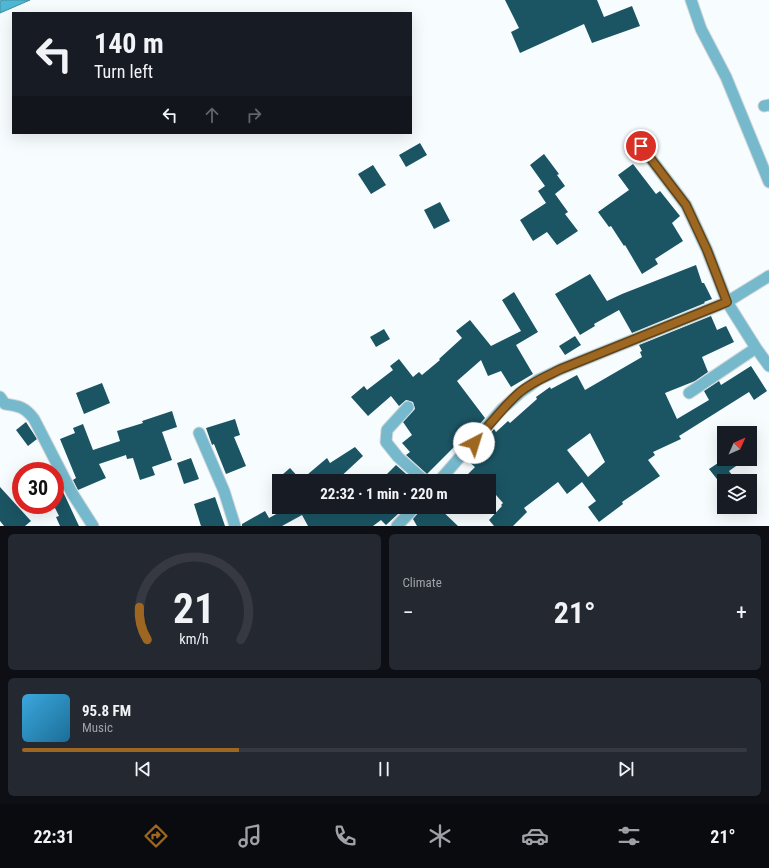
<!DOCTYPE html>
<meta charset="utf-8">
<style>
body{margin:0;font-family:"Roboto Condensed",sans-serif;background:#242831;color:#f1f3f6;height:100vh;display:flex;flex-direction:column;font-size:15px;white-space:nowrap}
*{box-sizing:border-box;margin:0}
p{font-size:13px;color:#9ea1a6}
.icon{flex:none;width:22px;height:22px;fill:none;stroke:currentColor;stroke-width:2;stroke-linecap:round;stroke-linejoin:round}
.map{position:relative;height:526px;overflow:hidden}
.sheet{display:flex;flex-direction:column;gap:8px;padding:8px;background:#0d0f14;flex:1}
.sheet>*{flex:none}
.banner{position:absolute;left:12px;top:12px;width:400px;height:122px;border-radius:0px;box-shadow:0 4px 16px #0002;background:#171b24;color:#f1f3f6;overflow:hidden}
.needle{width:26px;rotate:45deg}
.fabs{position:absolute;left:717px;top:426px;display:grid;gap:8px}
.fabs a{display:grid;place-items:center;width:40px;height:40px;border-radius:0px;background:#171b24;box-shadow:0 4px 16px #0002;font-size:20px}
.speed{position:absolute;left:12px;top:462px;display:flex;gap:8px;font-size:20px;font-weight:700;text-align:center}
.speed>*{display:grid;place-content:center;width:52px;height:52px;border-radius:50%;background:#171b24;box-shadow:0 4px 16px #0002;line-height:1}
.speed .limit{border:6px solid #d22;background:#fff;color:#111}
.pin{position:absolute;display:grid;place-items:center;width:34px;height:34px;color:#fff;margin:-17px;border:2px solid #fff;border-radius:50%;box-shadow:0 1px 4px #0007}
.me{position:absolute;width:44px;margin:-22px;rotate:40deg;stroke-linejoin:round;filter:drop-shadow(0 0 3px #0008)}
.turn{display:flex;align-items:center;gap:14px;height:84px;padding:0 16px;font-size:18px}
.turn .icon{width:52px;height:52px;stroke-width:2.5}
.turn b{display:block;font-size:28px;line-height:34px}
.lanes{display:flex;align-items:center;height:38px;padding:0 16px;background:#0003;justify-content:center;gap:20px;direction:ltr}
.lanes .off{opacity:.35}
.big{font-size:30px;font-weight:700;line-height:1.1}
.sheet .widget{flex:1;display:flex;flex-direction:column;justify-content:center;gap:6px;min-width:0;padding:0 14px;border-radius:6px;background:#242831}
.sheet .dial{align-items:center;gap:0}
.dial svg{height:104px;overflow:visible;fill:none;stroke:#363941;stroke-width:7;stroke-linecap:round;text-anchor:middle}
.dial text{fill:#f1f3f6;stroke:none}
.song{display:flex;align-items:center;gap:12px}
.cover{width:48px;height:48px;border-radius:6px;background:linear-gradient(135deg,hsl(200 70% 55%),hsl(200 70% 35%))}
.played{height:4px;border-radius:2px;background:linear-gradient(90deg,#9d6721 30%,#363941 30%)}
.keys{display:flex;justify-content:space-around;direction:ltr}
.heat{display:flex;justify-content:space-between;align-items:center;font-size:22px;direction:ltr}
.sheet .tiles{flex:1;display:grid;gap:8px;grid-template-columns:1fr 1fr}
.widget:last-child{grid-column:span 2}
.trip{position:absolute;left:272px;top:474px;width:224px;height:40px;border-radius:0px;background:#171b24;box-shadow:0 4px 16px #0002;font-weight:700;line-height:40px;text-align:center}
.tabs{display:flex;height:64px;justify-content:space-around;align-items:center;background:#090b0e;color:#9ea1a6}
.tabs .icon{width:28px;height:28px}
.tabs .current{color:#9d6721}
.tabs b{font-size:18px;color:#f1f3f6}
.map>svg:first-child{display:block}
</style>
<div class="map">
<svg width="769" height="526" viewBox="0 0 769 526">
<rect width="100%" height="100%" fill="#f7fdff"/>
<path fill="#4db7d4" stroke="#428da2" d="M3 0H30L0 13V1Z"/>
<path fill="#1b5463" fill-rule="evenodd" d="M505 0H597L604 17 632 6 640 26 592 43 584 24 520 53 511 32 519 28Z
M420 143 427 155 406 167 399 155Z
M544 154 559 174 557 175 565 186 555 194 568 212 565 214 578 231 557 245 547 232 533 241 520 220 546 203 538 191 545 186 530 165Z
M633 164 656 194 660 191 680 216 672 223 683 241 655 259 658 264 642 274 625 245 624 246 611 226 609 227 598 212 629 190 618 175Z
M373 165 386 185 371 194 358 174Z
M440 202 450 221 434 229 424 210Z
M696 265 702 283H704L712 299 704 302 705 303 632 333 619 310 594 324 595 326 580 335 555 294 590 274 607 301 622 294Z
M514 292 538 332 516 345 533 374 511 387 501 371 488 376 481 360 457 381 485 418 457 450 454 447 427 474 406 455 410 452 402 443 412 435 403 422 415 409 413 402 406 400 399 406 391 396 368 416 351 397 364 386 367 390 393 370 390 366 399 359 413 377 419 372 422 375 440 360 439 359 462 338 456 331 470 320 491 346 521 331 502 300Z
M711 316 717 330 726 326 734 342 702 357 708 372 695 381 665 393 677 419 709 400 704 391 719 381 721 385 751 366 767 391 754 400 749 392 679 436 681 439 653 452 655 455 648 460 660 476 622 502 623 504 599 522 588 507 596 501 582 482 567 494 558 482 524 508 527 512 513 526H494L489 520 502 506 501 505 503 503 489 487V481H461L475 467 467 460 494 429 496 432 508 421 510 423 537 399 536 397 550 387 551 389 577 375 585 390 642 357 640 352 642 351 639 345ZM590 433 605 462 588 477 567 450Z
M384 329 390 339 376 347 370 337Z
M575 336 581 345 565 355 559 346Z
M102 383 110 403 84 414 76 393Z
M172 411 177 427 162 432 172 460 152 467 155 475 140 480 133 458 127 459 126 455 99 464 106 478 78 490 73 480 76 478 60 439 75 433 73 428 83 424 93 450 120 441 117 431 143 423 142 421Z
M235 419 240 435 234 437 246 466 226 474 214 444 212 445 206 428Z
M26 422 37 439 28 446 16 430Z
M355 447 363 456 336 481H275L290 468 301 480 327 458 330 463Z
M191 458 199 479 184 484 177 463Z
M724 459H746L729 471 732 475 720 483 709 469Z
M396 465 414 481H380Z
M55 476 65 496 79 526H60L56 517 59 516 55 508Z
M0 487 31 521 25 526H4L0 521Z
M215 497 225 526H201L194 504Z
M289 507H393L399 513 386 525 381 520 373 526H308L302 515 282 526H242V524L265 511 269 518Z
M423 507H438L458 526H417L413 519Z"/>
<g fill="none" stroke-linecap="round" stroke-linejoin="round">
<g stroke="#d2d7d9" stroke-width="13">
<path id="minor" d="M691 0 701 29 726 77 769 182
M764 106 769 105
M641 146 686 205 707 250 727 302 756 348 769 366
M689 393 756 348
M0 397 5 404C19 406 25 407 34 419L72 493 93 526
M408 407 387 430 386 442 398 457 425 481
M199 433 224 491 235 526
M439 481 502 409 521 392 538 380 561 369 727 302 769 276
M397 526 415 507"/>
</g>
<use href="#minor" stroke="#76b9cd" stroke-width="11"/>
</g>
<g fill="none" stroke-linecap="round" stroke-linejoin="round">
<g stroke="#664315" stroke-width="10">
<path id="route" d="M474 443C489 425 503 407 520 392 532 382 547 376 561 369L727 302 707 250 686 205 641 146"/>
</g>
<use href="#route" stroke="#9d6721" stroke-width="7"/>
</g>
</svg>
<div class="fabs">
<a><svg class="needle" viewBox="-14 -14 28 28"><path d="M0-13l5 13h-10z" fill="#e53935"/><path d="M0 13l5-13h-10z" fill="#9ea1a6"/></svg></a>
<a><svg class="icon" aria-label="layers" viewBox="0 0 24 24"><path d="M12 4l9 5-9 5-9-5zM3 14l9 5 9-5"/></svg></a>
</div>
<div class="speed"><div class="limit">30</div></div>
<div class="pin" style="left:641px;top:146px;background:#d93025"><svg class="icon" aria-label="arrive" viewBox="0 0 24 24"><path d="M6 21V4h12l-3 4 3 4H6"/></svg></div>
<svg class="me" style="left:474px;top:443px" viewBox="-20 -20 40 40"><circle r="19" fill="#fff"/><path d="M0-13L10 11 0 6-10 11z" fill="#9d6721"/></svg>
<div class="trip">22:32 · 1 min · 220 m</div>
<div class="banner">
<div class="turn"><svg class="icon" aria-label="left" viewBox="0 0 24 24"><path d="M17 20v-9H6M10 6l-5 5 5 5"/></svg><div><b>140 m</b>Turn left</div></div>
<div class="lanes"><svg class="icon" aria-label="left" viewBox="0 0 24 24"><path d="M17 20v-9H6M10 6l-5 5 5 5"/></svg><svg class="icon off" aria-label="ahead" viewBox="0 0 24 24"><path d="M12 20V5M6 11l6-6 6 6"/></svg><svg class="icon off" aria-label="right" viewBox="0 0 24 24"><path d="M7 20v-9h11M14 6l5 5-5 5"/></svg></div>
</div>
</div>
<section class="sheet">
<div class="tiles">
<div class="widget dial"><svg viewBox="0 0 100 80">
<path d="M14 69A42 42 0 1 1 86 69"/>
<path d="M14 69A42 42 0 0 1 8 44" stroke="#9d6721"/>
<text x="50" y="56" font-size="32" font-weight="700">21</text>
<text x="50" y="72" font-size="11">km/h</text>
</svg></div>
<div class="widget"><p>Climate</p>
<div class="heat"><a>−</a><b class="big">21°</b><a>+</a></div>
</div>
<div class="widget">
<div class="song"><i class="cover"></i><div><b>95.8 FM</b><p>Music</p></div></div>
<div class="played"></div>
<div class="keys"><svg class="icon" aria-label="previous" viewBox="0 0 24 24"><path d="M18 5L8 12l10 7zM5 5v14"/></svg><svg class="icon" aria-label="pause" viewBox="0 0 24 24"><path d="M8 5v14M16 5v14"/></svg><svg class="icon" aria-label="next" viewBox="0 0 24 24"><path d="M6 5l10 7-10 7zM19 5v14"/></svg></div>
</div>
</div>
</section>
<nav class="tabs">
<b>22:31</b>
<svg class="icon current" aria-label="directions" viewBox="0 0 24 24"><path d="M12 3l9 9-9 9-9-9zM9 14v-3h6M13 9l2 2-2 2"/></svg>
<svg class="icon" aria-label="music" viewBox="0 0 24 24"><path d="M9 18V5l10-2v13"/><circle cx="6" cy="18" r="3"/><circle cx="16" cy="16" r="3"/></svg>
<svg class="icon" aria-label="phone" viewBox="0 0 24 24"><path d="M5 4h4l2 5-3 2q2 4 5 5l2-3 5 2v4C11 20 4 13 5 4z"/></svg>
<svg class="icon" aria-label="climate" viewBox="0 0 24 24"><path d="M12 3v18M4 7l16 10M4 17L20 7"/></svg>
<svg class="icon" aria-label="car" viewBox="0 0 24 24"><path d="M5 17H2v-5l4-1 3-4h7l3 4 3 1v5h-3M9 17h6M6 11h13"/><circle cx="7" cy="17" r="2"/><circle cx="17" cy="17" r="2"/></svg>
<svg class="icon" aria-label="filters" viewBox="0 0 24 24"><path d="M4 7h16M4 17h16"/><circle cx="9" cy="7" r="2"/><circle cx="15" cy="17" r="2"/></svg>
<b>21°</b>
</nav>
